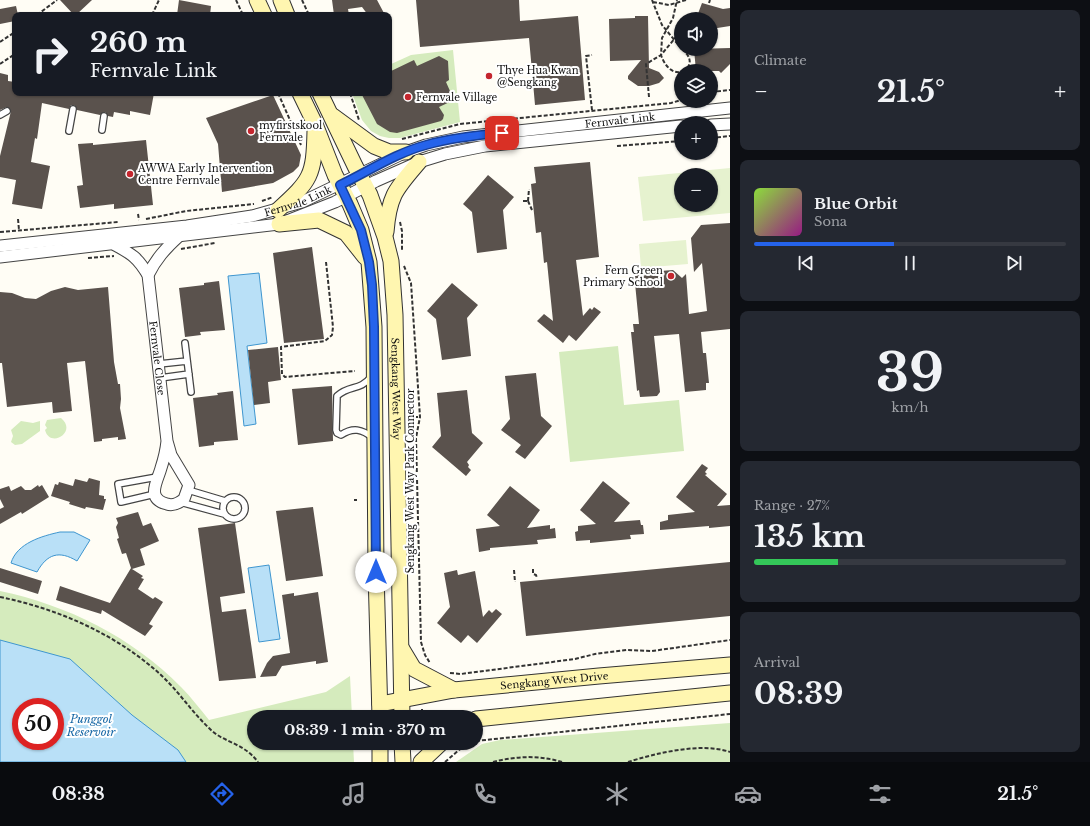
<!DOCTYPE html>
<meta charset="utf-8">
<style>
body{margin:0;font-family:"Libre Baskerville",serif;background:#242831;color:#f1f3f6;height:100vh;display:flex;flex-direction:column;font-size:15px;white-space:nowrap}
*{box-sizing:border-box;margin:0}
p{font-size:13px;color:#9ea1a6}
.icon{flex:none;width:22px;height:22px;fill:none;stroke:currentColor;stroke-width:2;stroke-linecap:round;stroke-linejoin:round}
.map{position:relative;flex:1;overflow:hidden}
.drawer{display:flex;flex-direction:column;gap:10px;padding:10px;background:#0d0f14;width:360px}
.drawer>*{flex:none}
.hud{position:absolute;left:12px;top:12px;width:380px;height:84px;border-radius:8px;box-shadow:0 1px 3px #0004;background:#171b24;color:#f1f3f6;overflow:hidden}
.controls{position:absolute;left:674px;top:12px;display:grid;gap:8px}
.controls a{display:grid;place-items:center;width:44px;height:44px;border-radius:50%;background:#171b24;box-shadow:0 1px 3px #0004;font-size:20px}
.speed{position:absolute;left:12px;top:698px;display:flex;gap:8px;font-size:20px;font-weight:700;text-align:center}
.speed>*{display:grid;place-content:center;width:52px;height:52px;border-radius:50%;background:#171b24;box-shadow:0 1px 3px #0004;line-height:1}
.speed .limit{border:6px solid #d22;background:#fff;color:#111}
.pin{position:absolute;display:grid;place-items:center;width:34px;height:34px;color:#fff;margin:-17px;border-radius:8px;box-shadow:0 2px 6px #0006}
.me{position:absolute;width:44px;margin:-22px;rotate:0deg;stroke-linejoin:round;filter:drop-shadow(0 0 3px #0008)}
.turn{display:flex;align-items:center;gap:14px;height:84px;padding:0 12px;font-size:18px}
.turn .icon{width:52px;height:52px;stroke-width:2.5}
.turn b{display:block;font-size:28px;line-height:34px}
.big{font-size:30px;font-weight:700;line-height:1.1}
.drawer .tile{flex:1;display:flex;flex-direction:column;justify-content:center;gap:6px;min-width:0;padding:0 14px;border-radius:8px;background:#242831}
.drawer .dial{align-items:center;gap:0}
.dial b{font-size:52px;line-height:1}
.song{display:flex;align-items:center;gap:12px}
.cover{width:48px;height:48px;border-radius:6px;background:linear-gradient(135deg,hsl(90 70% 55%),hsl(310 70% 35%))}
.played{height:4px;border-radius:2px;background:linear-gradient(90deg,#2563eb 45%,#363941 45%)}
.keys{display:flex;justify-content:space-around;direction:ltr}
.heat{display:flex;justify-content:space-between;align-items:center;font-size:22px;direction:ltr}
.charge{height:6px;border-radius:3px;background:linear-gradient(90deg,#34c759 27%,#363941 0)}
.trip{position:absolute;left:247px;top:710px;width:236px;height:40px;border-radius:20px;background:#171b24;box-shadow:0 1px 3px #0004;font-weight:700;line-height:40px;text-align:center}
.menu{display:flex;height:64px;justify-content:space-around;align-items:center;background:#090b0e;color:#9ea1a6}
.menu .icon{width:28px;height:28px}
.menu .on{color:#2563eb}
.menu b{font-size:18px;color:#f1f3f6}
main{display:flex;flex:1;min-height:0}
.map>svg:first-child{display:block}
</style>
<main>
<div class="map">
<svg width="730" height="762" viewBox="0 0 730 762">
<rect width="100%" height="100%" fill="#fffdf5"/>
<path fill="#d5ebbd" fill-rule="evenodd" d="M453 50 460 122 400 138H389L380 136 371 131 362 120 352 93H389V65L411 55Z
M618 346 624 405 679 400 684 451 570 462 559 352Z
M61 418C78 432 50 449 45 430L47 428 45 425 47 420Z
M21 421 33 423 40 421V431L22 444 15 445 11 442 13 436 11 430Z
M0 591C67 605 132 637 181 687 191 697 200 709 209 720L326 692 350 676 352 717H254V743H353L354 762H0ZM21 707H55V741H21Z
M730 723V762H456L482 744 500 740Z"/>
<path fill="#e6f2cf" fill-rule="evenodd" d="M730 168V213L643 221 638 177ZM681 175H711V205H681Z
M686 240 688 264 641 268 639 244Z"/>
<path fill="#b9e0f7" stroke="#3f96cf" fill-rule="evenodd" d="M259 273 267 343 247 346 256 424 244 426 228 276Z
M60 532H74L90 540 77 561C59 550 47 554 37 572L11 563C17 543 42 536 60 532Z
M269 565 280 639 259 642 248 568Z
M0 640 70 659 132 715 178 750 186 762H0ZM21 707H55V741H21Z"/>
<path fill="#5a524d" d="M60 0H92L76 15H74Z
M179 0 211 6 210 15H177Z
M332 0H377L385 15H368L362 7 348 9 349 15H334Z
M416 0H519L520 21 578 16 585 100 535 105 529 38 420 47Z
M702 3 723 9 730 8V26L711 29V19H696Z
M16 6 18 15H15V21L0 24V9Z
M635 16H648L649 68 659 72 664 78 659 83 649 86H638L628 79V76L641 60 610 61 609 19 635 18Z
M730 48V64L721 73 719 71H696L694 49Z
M439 56 448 61 449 80 446 82 454 100 439 107 444 115 443 119 441 121 397 133 390 132 377 124 361 93H389V72L414 60 417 66Z
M0 73 8 75V81L15 82V93H154L150 115 130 111V115L114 112 113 117 108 116 105 112 100 115 77 110 74 105H71L69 109 42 103 37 139 35 138 31 162 50 166 42 209 12 204 16 180 0 177V156L11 111 7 107 0 110Z
M273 95 301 155 299 166 293 172 273 183 222 192 218 144 206 118Z
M146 140 153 205 114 209V204L80 208 77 186 83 185 78 144 93 143V145Z
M590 162 599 257 576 260 583 316 590 308 592 310 594 307 601 312 576 341 569 335 563 343 537 321 544 314 553 321 547 262 544 263 541 232 536 233 531 184 536 183 534 167Z
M488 175 514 197 503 210 507 249 477 253 472 212 463 204Z
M730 223V329L701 332 703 353H706L709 383H706V390L685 392 679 334 654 336 660 392 657 396 640 397 639 390 637 391 631 332H634L633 324H639L634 273 673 270 682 278 686 274 689 314 707 311 702 263 694 272 691 238 701 225Z
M312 247 324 339 284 343 273 253Z
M219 281 225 330 200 332 201 335 185 337 179 288 204 285V283Z
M452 283 478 305 467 318 471 356 442 360 436 319 427 311Z
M65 287 78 290 108 287 114 362 118 384H120L121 399 120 408 126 439 118 440V437L102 439V441L94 442 85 361 67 363 72 411 53 413 52 402 7 407 2 363H0V292L12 293 25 298 36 299 51 291Z
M278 347 281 380 268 382 270 403 254 405 248 350Z
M536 373 541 416 552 426 525 459 515 452 521 445 501 430 510 419 505 376Z
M332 386 333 441 298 445 292 389Z
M467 390 472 433 483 443 467 462 469 465 468 467 471 470 466 476 432 447 441 436 437 393Z
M233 391 238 440 214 442V445L199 447 193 398 218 395 217 393Z
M702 464 708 468 705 472 707 474 705 475 727 494 717 506 730 505V526L709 528V526L660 530V522L668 520V515L695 512 676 497Z
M89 478 100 481 99 495 104 496V499H106L103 510 86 507 85 509 69 504 70 502 51 496 55 484 58 485 59 482 73 486 75 479 87 482Z
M603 481 630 503 614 522 640 520 641 525H643L644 534 630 535 631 539 590 543V540L576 541 575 532 578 531V526L596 524 580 510Z
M38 485 39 487 42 485 49 497 22 514 21 512 0 524V509L4 507 0 499V489L9 486 11 491 21 486 25 490H31Z
M510 486 540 510 527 528 550 525V529L555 528 556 538 537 540 538 544 490 548V550L479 552 476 529 500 526 487 515Z
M313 507 323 576 286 581 276 511Z
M138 512 143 526 151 523 159 541 140 549 145 565 132 569 143 576 141 578 144 579 138 589 153 599 155 597 163 602 149 624 153 626 145 636 102 610 101 614 56 600 60 586 110 603 131 568 126 553 122 554 117 539 119 538 116 527 118 523 116 518Z
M235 523 245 593 220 597 222 612 246 609 256 678 219 681 198 528Z
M730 562V616L526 636 520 582Z
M0 568 42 581 38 594 0 582Z
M457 570 458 575 475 571 483 617 489 610 492 613 496 609 502 614 477 643 468 635 461 643 437 623 450 607 444 573Z
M318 592 328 662 316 664V661L282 666 276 676 260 677 267 663 273 656 290 653 282 595 294 593V596Z"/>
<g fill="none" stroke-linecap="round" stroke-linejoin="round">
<g stroke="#444" stroke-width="8">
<path id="lane" d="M0 115 7 111
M102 130 104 116
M69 131 73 109
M185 343 191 392
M159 364 187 361
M372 376C359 392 351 384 337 396L336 430 337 433 341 435C353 427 362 429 373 438
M160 378 189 374
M188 490 225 501
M155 494 121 502 118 484 157 477
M223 508a11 11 0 1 1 22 0a11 11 0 1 1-22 0Z
M180 502 224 514"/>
</g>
<g stroke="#444" stroke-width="13">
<g id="street">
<path d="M711 125 730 124"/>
<path id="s1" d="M115 245C132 254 138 258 148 275L167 441 171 455 189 485 184 499C179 503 173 506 167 504 145 499 158 480 161 468 164 459 166 451 167 441"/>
<path id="s2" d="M0 246 187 226 252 216 302 202 406 152 426 145 463 137 730 108"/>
<path d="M0 257 279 224 335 202 376 181 419 162 445 154 485 146 681 126"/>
<path d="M148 275C156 259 165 249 178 237"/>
</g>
</g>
<g stroke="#333" stroke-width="17">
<g id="secondary">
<path d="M257 0 264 15"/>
<path d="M281 0 287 15"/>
<path d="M300 93 315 124 335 175 350 204 361 230 369 262 374 327 376 572 380 717"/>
<path id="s3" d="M320 93 355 166 370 195 385 237 391 261 395 315 402 717"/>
<path d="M333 116 374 146 389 152H406"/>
<path d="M278 210C311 180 314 176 315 131"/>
<path d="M279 224 319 220 346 233 365 257"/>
<path d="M386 232C389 195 396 189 419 162"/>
<path d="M402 649 414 669 454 690"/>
<path id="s4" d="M380 704 454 690 599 676 730 665"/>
<path d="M476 719 730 693"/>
<path d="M380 743V762"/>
<path d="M402 743 403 762"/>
<path d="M421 762 441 743"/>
</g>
</g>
<path stroke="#333" stroke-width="2" stroke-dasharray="4 2" stroke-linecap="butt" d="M236 0 243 15
M302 0 309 15
M652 0 662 25 681 48
M653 2 669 5 686 0
M709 3 710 0
M37 15 57 0
M152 15 159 0
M681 31 661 55C664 64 671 74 681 72
M0 42 15 32
M682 49C690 56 693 63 685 71
M0 64 15 54
M711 92 730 90
M278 93 301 145
M350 93 359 120
M649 97 646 64 661 55 662 38 673 18 677 0
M592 110 586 56 592 55
M711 138 730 136
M402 139 460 124 671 103 681 100
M617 146 681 141
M262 201 273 197
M523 201H528
M528 201 529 189
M528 201 532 210
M138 214 139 220
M18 219 19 230
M146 219 186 211 254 204
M400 222 402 231V250
M0 232 118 222
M181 249 215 243
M88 258 114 256
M326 262 333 327 332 335 325 341 281 347 282 374 285 377 355 371
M404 266 411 283 420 417 416 438 421 642 425 655 430 663
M414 417H420
M354 500H357
M533 569V574L536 575 537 578
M514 570 515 582
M0 597C59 609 118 635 162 676 179 692 192 712 209 728 223 743 243 742 258 762
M450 673 461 674 575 659 595 654 627 650 652 651 730 640
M422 709V717
M476 741 730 714
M445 762 459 750 470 743
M493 762C516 756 539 755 562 762
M628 762C657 753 701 742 730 752"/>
<use href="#lane" stroke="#fff" stroke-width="5.5"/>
<use href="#street" stroke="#fff" stroke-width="11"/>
<use href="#secondary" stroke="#fff6b0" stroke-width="15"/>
</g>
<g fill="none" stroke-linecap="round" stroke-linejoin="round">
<g stroke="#184099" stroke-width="10">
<path id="route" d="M376 572 374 327 372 285 369 262 361 230 340 185C369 171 396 153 426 145 451 138 477 135 502 133"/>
</g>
<use href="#route" stroke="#2563eb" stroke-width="7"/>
</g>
<g fill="#c4262e" stroke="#fff" stroke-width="1.5">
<circle cx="489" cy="76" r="4"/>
<circle cx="408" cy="97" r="4"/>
<circle cx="251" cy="131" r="4"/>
<circle cx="130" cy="174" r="4"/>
<circle cx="671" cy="276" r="4"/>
</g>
<g text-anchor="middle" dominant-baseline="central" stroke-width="4" stroke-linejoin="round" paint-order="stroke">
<g font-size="10" fill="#111" stroke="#fff" text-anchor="start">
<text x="497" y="70">Thye Hua Kwan<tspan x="497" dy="12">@Sengkang</tspan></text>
<text x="416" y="97">Fernvale Village</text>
<text x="259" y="125">myfirstskool<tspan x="259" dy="12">Fernvale</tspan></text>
<text x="138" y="168">AWWA Early Intervention<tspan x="138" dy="12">Centre Fernvale</tspan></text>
<text x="663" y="270" text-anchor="end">Fern Green<tspan x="663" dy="12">Primary School</tspan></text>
</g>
<g font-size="10" fill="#111" stroke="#fff">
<text stroke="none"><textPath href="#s2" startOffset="638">Fernvale Link</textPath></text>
<text stroke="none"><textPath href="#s2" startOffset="302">Fernvale Link</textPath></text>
<text stroke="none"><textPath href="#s1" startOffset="129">Fernvale Close</textPath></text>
<text stroke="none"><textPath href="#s3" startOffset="311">Sengkang West Way</textPath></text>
<text transform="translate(410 481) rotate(-90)">Sengkang West Way Park Connector</text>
<text stroke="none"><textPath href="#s4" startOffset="176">Sengkang West Drive</textPath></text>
</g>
<g font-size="11" font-style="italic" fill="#1768a6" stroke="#fff">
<text x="91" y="719">Punggol<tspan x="91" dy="13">Reservoir</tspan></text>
</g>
</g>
</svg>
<div class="controls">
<a><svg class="icon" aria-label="sound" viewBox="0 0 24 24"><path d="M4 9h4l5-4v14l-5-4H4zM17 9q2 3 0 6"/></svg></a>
<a><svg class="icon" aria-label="layers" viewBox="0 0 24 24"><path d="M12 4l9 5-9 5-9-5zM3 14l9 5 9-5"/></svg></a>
<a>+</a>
<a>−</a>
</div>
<div class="speed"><div class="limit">50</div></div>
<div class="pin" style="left:502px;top:133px;background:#d93025"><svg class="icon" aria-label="arrive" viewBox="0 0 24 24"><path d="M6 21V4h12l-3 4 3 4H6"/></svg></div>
<svg class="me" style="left:376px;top:572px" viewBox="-20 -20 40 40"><circle r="19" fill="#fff"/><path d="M0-13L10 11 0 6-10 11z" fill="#2563eb"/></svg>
<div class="trip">08:39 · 1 min · 370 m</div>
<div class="hud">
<div class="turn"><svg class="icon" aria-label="right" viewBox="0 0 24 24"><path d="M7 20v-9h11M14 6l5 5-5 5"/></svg><div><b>260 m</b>Fernvale Link</div></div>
</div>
</div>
<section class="drawer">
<div class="tile"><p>Climate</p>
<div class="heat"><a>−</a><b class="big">21.5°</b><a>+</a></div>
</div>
<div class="tile">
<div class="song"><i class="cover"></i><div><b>Blue Orbit</b><p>Sona</p></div></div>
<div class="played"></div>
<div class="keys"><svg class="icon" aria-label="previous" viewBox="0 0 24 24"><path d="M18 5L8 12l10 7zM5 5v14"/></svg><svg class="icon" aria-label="pause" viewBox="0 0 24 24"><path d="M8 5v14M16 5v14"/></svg><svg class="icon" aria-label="next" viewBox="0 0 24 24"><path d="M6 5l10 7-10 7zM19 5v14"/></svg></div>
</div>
<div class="tile dial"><b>39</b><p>km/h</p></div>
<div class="tile"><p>Range · 27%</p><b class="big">135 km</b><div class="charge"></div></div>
<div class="tile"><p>Arrival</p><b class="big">08:39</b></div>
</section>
</main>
<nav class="menu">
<b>08:38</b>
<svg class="icon on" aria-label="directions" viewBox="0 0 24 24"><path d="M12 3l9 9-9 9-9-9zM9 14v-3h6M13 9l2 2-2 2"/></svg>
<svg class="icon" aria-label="music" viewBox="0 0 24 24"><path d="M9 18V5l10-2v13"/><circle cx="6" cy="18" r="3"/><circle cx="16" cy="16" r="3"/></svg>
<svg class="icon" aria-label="phone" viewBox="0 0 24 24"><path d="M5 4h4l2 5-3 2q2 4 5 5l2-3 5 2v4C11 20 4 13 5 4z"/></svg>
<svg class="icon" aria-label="climate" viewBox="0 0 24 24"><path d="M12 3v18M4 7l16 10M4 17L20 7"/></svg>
<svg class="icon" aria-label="car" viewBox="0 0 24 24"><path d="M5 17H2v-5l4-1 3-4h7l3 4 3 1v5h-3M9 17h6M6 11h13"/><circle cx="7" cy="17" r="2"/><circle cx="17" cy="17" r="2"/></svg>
<svg class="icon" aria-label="filters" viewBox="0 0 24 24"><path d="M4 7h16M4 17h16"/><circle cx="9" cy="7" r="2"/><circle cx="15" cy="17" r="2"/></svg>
<b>21.5°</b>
</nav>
